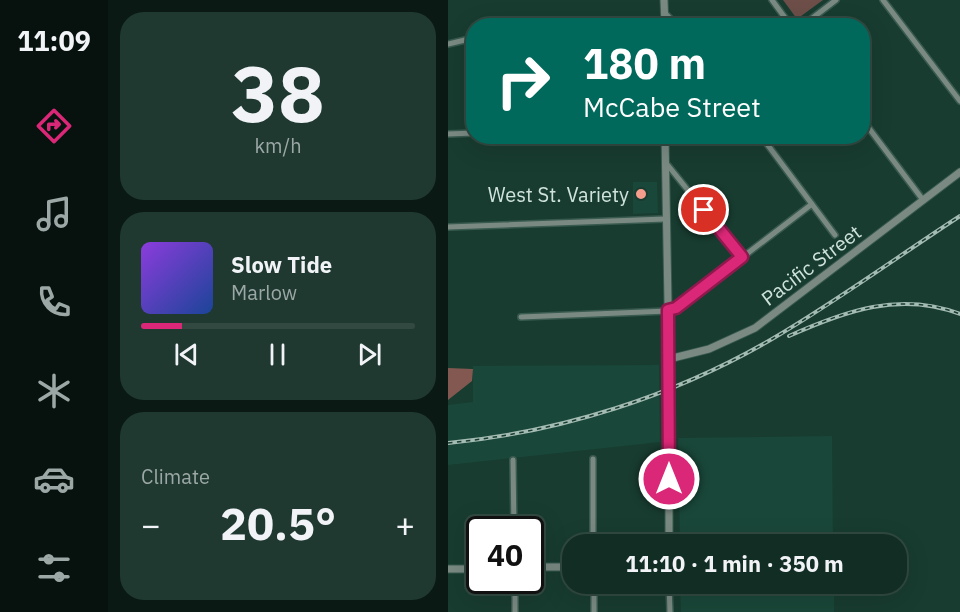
<!DOCTYPE html>
<meta charset="utf-8">
<style>
body{margin:0;font-family:"IBM Plex Sans",sans-serif;background:#1f3931;color:#f1f3f6;height:100vh;display:flex;flex-direction:column;font-size:22px;white-space:nowrap}
*{box-sizing:border-box;margin:0}
p{font-size:20px;color:#9ca8a6}
.icon{flex:none;width:33px;height:33px;fill:none;stroke:currentColor;stroke-width:2;stroke-linecap:round;stroke-linejoin:round}
.map{position:relative;flex:1;overflow:hidden}
.drawer{display:flex;flex-direction:column;gap:12px;padding:12px;background:#0a1914;width:340px}
.drawer>*{flex:none}
.top-card{position:absolute;left:18px;top:18px;width:404px;height:126px;border-radius:24px;box-shadow:0 6px 24px #0002,0 0 0 2px #314941;background:#00695c;color:#fff;overflow:hidden}
.speed{position:absolute;left:18px;top:516px;display:flex;gap:12px;font-size:30px;font-weight:700;text-align:center}
.speed>*{display:grid;place-content:center;width:78px;height:78px;border-radius:50%;background:#122d24;box-shadow:0 6px 24px #0002,0 0 0 2px #314941;line-height:1}
.speed .limit{border:3px solid #111;border-radius:9px;background:#fff;color:#111}
.pin{position:absolute;display:grid;place-items:center;width:51px;height:51px;color:#fff;margin:-26px;border:3px solid #fff;border-radius:50%;box-shadow:0 2px 6px #0007}
.me{position:absolute;width:66px;margin:-33px;rotate:0deg;stroke-linejoin:round;filter:drop-shadow(0 0 4px #0008)}
.turn{display:flex;align-items:center;gap:21px;height:126px;padding:0 18px;font-size:27px}
.turn .icon{width:78px;height:78px;stroke-width:2.5}
.turn b{display:block;font-size:42px;line-height:51px}
.big{font-size:45px;font-weight:700;line-height:1.1}
.drawer .tile{flex:1;display:flex;flex-direction:column;justify-content:center;gap:9px;min-width:0;padding:0 21px;border-radius:24px;background:#1f3931}
.drawer .dial{align-items:center;gap:0}
.dial b{font-size:78px;line-height:1}
.song{display:flex;align-items:center;gap:18px}
.cover{width:72px;height:72px;border-radius:9px;background:linear-gradient(135deg,hsl(270 70% 55%),hsl(220 70% 35%))}
.played{height:6px;border-radius:3px;background:linear-gradient(90deg,#db2777 15%,#314941 15%)}
.keys{display:flex;justify-content:space-around;direction:ltr}
.heat{display:flex;justify-content:space-between;align-items:center;font-size:33px;direction:ltr}
.trip{position:absolute;left:114px;top:534px;width:345px;height:60px;border-radius:24px;background:#122d24;box-shadow:0 6px 24px #0002,0 0 0 2px #314941;font-weight:700;line-height:60px;text-align:center}
main{display:flex;flex:1;min-height:0}
.dock{display:flex;flex-direction:column;width:108px;justify-content:space-around;align-items:center;background:#07120e;color:#9ca8a6}
.dock .icon{width:42px;height:42px}
.dock .active{color:#db2777}
.dock b{font-size:27px;color:#f1f3f6}
.map>svg:first-child{display:block}
</style>
<main>
<nav class="dock">
<b>11:09</b>
<svg class="icon active" aria-label="directions" viewBox="0 0 24 24"><path d="M12 3l9 9-9 9-9-9zM9 14v-3h6M13 9l2 2-2 2"/></svg>
<svg class="icon" aria-label="music" viewBox="0 0 24 24"><path d="M9 18V5l10-2v13"/><circle cx="6" cy="18" r="3"/><circle cx="16" cy="16" r="3"/></svg>
<svg class="icon" aria-label="phone" viewBox="0 0 24 24"><path d="M5 4h4l2 5-3 2q2 4 5 5l2-3 5 2v4C11 20 4 13 5 4z"/></svg>
<svg class="icon" aria-label="climate" viewBox="0 0 24 24"><path d="M12 3v18M4 7l16 10M4 17L20 7"/></svg>
<svg class="icon" aria-label="car" viewBox="0 0 24 24"><path d="M5 17H2v-5l4-1 3-4h7l3 4 3 1v5h-3M9 17h6M6 11h13"/><circle cx="7" cy="17" r="2"/><circle cx="17" cy="17" r="2"/></svg>
<svg class="icon" aria-label="filters" viewBox="0 0 24 24"><path d="M4 7h16M4 17h16"/><circle cx="9" cy="7" r="2"/><circle cx="15" cy="17" r="2"/></svg>
</nav>
<section class="drawer">
<div class="tile dial"><b>38</b><p>km/h</p></div>
<div class="tile">
<div class="song"><i class="cover"></i><div><b>Slow Tide</b><p>Marlow</p></div></div>
<div class="played"></div>
<div class="keys"><svg class="icon" aria-label="previous" viewBox="0 0 24 24"><path d="M18 5L8 12l10 7zM5 5v14"/></svg><svg class="icon" aria-label="pause" viewBox="0 0 24 24"><path d="M8 5v14M16 5v14"/></svg><svg class="icon" aria-label="next" viewBox="0 0 24 24"><path d="M6 5l10 7-10 7zM19 5v14"/></svg></div>
</div>
<div class="tile"><p>Climate</p>
<div class="heat"><a>−</a><b class="big">20.5°</b><a>+</a></div>
</div>
</section>
<div class="map">
<svg width="512" height="612" viewBox="0 0 512 612">
<rect width="100%" height="100%" fill="#183c30"/>
<path fill="#194739" d="M185 182H209L210 213 185 214Z
M211 365 212 442 0 465V405L25 402V366Z
M384 436 385 544H232L230 438Z
M232 584H386V612H233Z"/>
<path fill="#6d4e49" d="M335 0H375L349 19Z"/>
<path fill="#825851" d="M0 368 25 369 24 381 0 400Z"/>
<g fill="none" stroke-linecap="round" stroke-linejoin="round">
<g stroke="#395a4f" stroke-width="8">
<path id="minor" d="M324 0 343 26
M435 0 512 101
M216 12 229 26
M354 26 388 0
M0 44 17 40
M414 119 475 200
M0 134 26 133
M313 136 387 235
M218 163 294 257
M0 227 217 219
M73 317 220 311 228 308 364 204
M145 459V544
M65 460 66 530
M67 580V612
M146 584V612
M221 584 222 612"/>
</g>
<g stroke="#395a4f" stroke-width="9">
<path id="tertiary" d="M216 0 217 26
M217 136 221 359V544
M221 359 261 349 307 328 512 172
M82 567H124
M0 569H32"/>
</g>
<use href="#minor" stroke="#7a8a83" stroke-width="5"/>
<use href="#tertiary" stroke="#7a8a83" stroke-width="7"/>
<g stroke="#a3bbb2" stroke-width="4">
<path id="rail" d="M341 336C397 311 452 291 512 314
M0 443C113 432 226 396 324 339 389 301 449 257 512 216"/>
</g>
<use href="#rail" stroke="#183c30" stroke-width="1.5" stroke-dasharray="4.5" stroke-linecap="butt"/>
</g>
<g fill="none" stroke-linecap="round" stroke-linejoin="round">
<g stroke="#8e194d" stroke-width="15">
<path id="route" d="M221 479 220 310 228 308 294 257 256 210"/>
</g>
<use href="#route" stroke="#db2777" stroke-width="10"/>
</g>
<circle fill="#f59d8d" stroke="#183c30" stroke-width="2" cx="193" cy="194" r="6"/>
<g text-anchor="middle" dominant-baseline="central" stroke-width="6" stroke-linejoin="round" paint-order="stroke">
<g font-size="20" fill="#cfe3db" stroke="#183c30" text-anchor="end">
<text x="181" y="194">West St. Variety</text>
</g>
<g font-size="20" fill="#cfe3db" stroke="#183c30">
<text transform="translate(363 265) rotate(-37)">Pacific Street</text>
</g>
</g>
</svg>
<div class="speed"><div class="limit">40</div></div>
<div class="pin" style="left:256px;top:210px;background:#d93025"><svg class="icon" aria-label="arrive" viewBox="0 0 24 24"><path d="M6 21V4h12l-3 4 3 4H6"/></svg></div>
<svg class="me" style="left:221px;top:479px" viewBox="-20 -20 40 40"><circle r="17" fill="#db2777" stroke="#fff" stroke-width="3"/><path d="M0-11L8 9 0 5-8 9z" fill="#fff"/></svg>
<div class="trip">11:10 · 1 min · 350 m</div>
<div class="top-card">
<div class="turn"><svg class="icon" aria-label="right" viewBox="0 0 24 24"><path d="M7 20v-9h11M14 6l5 5-5 5"/></svg><div><b>180 m</b>McCabe Street</div></div>
</div>
</div>
</main>
